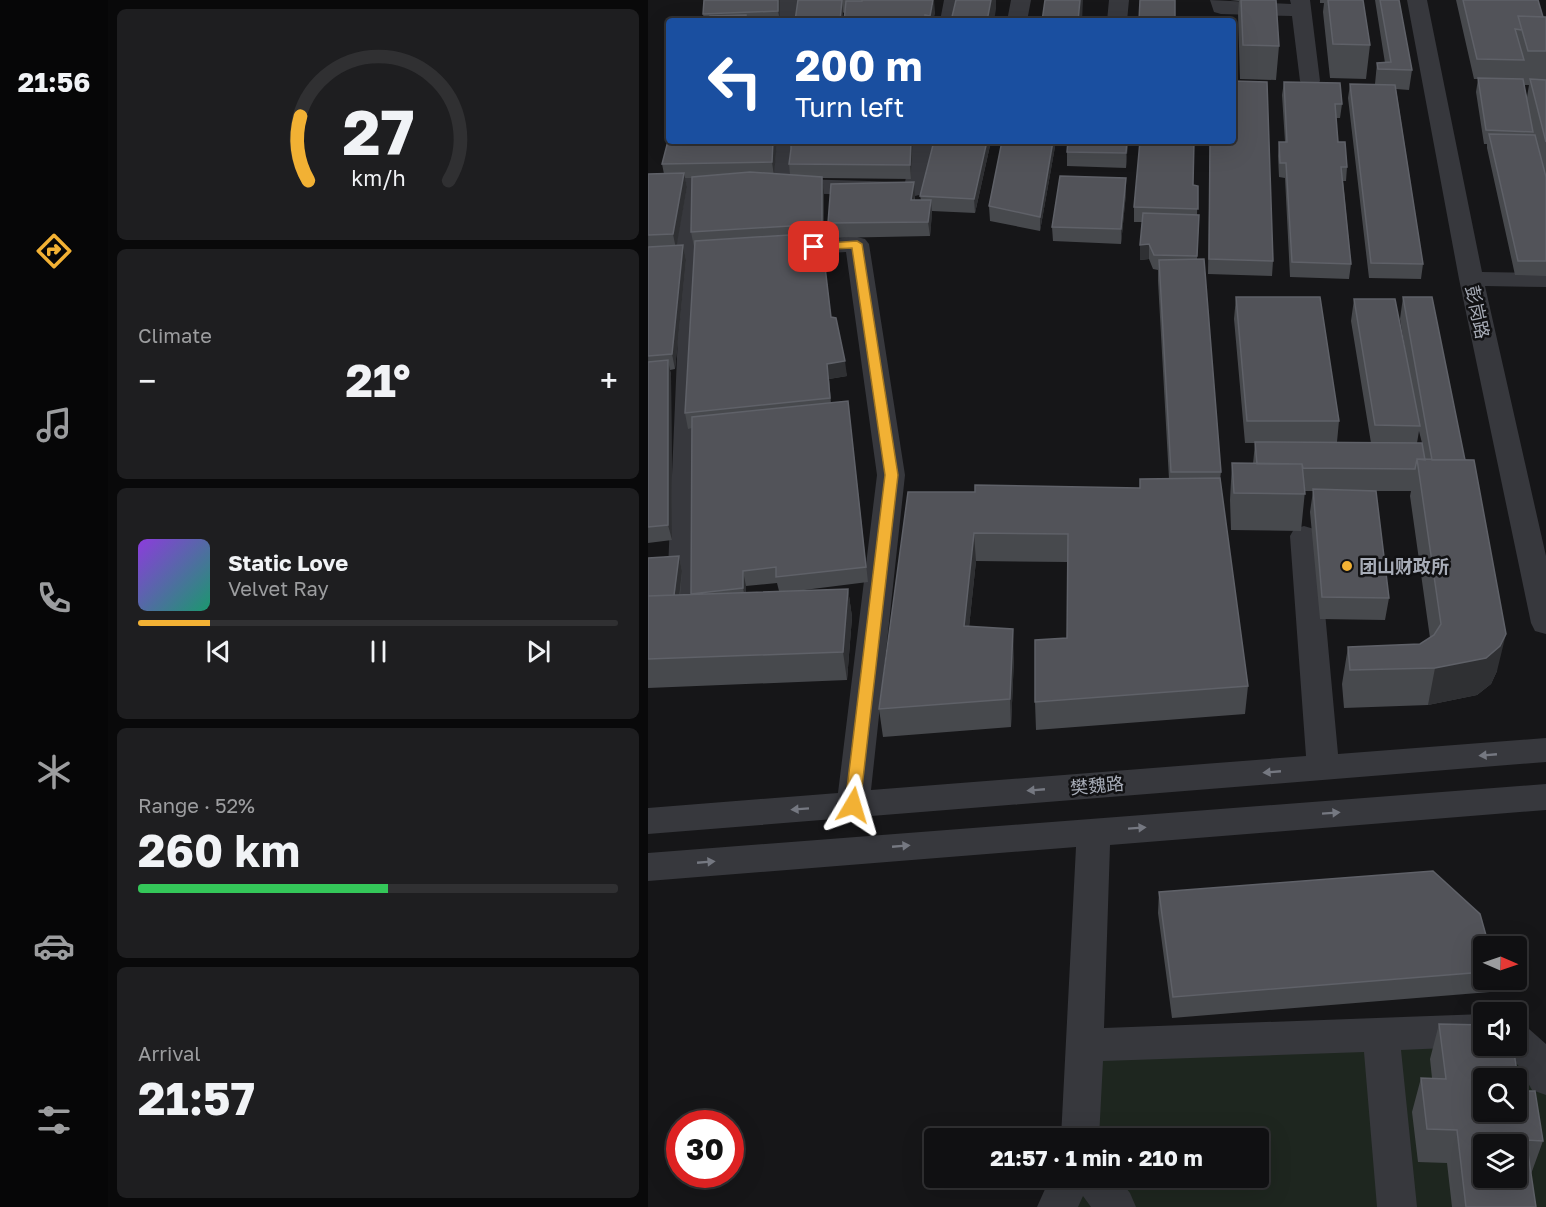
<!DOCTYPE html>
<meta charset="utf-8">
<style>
body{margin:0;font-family:"Golos Text","Noto Sans SC",sans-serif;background:#1e1e20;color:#f1f3f6;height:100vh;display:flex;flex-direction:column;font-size:22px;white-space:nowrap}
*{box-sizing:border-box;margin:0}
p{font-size:20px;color:#9c9d9f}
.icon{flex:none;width:33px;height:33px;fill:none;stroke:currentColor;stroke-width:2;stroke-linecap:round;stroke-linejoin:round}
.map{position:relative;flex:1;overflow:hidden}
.details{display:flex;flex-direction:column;gap:9px;padding:9px;background:#09090a;width:540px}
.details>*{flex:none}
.hud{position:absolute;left:18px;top:18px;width:570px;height:126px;border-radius:6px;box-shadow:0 6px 24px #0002,0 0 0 2px #303032;background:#1a4fa0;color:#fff;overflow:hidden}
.needle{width:39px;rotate:92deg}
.fabs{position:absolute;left:825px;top:936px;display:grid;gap:12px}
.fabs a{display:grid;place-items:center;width:54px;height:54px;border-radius:6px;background:#101012;box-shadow:0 6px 24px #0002,0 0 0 2px #303032;font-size:30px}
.speed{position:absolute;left:18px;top:1110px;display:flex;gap:12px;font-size:30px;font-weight:700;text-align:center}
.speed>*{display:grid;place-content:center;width:78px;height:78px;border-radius:50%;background:#101012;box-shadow:0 6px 24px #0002,0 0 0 2px #303032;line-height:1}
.speed .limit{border:9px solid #d22;background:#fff;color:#111}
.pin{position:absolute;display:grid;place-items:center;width:51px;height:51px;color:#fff;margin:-26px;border-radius:12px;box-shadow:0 3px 9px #0006}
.me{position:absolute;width:66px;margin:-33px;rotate:7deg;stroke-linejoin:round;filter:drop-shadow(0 0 4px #0008)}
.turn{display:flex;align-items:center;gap:21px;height:126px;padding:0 30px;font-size:27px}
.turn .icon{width:78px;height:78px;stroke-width:2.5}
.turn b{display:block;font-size:42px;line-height:51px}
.big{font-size:45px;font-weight:700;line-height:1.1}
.details .card{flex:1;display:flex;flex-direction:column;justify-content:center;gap:9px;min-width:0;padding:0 21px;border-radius:9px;background:#1e1e20}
.details .dial{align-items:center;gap:0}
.dial svg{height:156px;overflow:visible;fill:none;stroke:#303032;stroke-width:7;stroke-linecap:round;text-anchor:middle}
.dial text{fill:#f1f3f6;stroke:none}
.song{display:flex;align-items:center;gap:18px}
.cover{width:72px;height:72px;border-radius:9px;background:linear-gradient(135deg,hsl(270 70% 55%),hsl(160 70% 35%))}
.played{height:6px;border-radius:3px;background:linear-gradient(90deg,#f2b134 15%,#303032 15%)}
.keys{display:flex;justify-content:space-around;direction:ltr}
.heat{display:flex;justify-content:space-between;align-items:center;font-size:33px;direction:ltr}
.charge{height:9px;border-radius:4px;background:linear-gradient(90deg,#34c759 52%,#303032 0)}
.trip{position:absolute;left:276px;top:1128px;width:345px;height:60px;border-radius:6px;background:#101012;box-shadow:0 6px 24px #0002,0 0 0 2px #303032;font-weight:700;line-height:60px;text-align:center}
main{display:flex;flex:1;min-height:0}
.dock{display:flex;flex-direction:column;width:108px;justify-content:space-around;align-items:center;background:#060607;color:#9c9d9f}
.dock .icon{width:42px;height:42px}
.dock .selected{color:#f2b134}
.dock b{font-size:27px;color:#f1f3f6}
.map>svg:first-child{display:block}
</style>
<main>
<nav class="dock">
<b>21:56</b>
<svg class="icon selected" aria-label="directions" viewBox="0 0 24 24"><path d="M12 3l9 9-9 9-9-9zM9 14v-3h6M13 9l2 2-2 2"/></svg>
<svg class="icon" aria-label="music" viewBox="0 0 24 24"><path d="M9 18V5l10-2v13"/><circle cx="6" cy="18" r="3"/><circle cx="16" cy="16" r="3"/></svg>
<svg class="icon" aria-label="phone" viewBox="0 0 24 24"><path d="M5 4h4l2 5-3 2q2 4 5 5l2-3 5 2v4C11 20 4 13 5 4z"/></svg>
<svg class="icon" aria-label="climate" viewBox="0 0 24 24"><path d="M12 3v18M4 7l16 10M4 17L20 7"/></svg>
<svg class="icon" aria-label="car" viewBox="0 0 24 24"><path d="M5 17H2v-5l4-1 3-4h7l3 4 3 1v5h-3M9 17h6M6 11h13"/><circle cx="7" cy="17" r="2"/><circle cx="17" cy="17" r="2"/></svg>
<svg class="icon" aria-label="filters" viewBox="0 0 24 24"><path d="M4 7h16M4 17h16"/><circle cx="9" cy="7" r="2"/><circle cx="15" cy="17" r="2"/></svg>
</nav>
<section class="details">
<div class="card dial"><svg viewBox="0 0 100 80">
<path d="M14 69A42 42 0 1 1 86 69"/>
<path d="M14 69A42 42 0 0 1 10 36" stroke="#f2b134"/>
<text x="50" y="56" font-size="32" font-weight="700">27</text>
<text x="50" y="72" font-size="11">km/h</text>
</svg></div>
<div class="card"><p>Climate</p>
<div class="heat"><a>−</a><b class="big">21°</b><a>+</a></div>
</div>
<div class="card">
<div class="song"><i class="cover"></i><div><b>Static Love</b><p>Velvet Ray</p></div></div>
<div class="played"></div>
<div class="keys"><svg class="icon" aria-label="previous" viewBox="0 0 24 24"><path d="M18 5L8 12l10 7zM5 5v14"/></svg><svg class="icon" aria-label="pause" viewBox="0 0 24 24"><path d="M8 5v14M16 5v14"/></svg><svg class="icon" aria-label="next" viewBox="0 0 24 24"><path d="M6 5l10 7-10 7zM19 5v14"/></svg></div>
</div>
<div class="card"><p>Range · 52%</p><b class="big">260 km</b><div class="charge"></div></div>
<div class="card"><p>Arrival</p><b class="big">21:57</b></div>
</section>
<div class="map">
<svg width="898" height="1207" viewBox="0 0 898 1207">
<rect width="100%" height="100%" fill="#161618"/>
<path fill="#1e261f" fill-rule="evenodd" d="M436 1045 868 1046 898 1078V1207H409L423 1178H610V1138H432ZM836 1078H868V1112H836ZM836 1144H868V1178H836Z"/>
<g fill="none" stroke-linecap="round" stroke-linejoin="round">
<path fill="#37383d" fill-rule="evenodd" d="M132 0H152V21H132Z
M296 0H316L312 21H292Z
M363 0H383L379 21H359Z
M461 0H481L479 21H459Z
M562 0 643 4 642 0H662L672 81 669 85H655L652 81 644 16 573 14 566 12Z
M759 0H779L834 272 898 273V287L837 286 898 556V634L887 631 883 623 811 279Z
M127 141H149L148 179 257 182 266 141H288L278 189 275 194 267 196 136 193 125 190 122 185 125 180Z
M41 176 49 178 52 183 51 246 95 247 99 252 95 257 57 261 48 617 44 625 33 628 22 625 18 617 33 262 0 263V249L27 248 30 183 33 178Z
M209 237 217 239 221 244 257 475 223 790 658 756 642 536 646 529 656 526 666 529 670 536 690 754 898 738V762L0 834V808L190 793 229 475 198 252 135 256 127 254 123 249 127 244 135 242Z
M898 784V810L462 845 456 1028 836 1014V1046H842L753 1050 769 1207H729L716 1052 455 1061 451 1138H413L428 847 0 881V853Z
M868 1024 881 1029 898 1044V1095L884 1090 870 1065 855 1053 851 1046H868Z
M402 1178H470L482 1193 488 1207H443L435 1196 430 1207H389Z"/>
</g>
<path fill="#47494d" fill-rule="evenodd" d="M132 0V21H56L55 14Z
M150 0H214L287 12 285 21H196L197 13Z
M582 0H628L631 46 628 80 592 79 590 13 591 1Z
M672 0H715L722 45 718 79 682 78 675 12 676 3H672Z
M727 0H751L764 70 761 90 748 89 775 264 773 279 721 278 700 98 702 84H727L729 63H737Z
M808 0H890L895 17H898V276L867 275 839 148V144H836L828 92 830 79H826ZM876 85H881L879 97Z
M636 82 694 104 692 118H688L690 142 699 167 698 181H695L703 264 701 279 642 277 637 178 631 177 630 156 631 142H637L634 95Z
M129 141 126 173 142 175 141 164 143 149V141H273V142L265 143 263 179 174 178 176 191V238L174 239 183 317 199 376 181 379 183 403 200 401 220 582 148 591 200 589 204 617 199 680 0 688V558L31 556 34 571 32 595H43L44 428 40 429 37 413 47 247H46L43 232 44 178H37L39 187 28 246 35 245 38 260 27 369 22 370 23 375 24 540 0 543V174H16L14 164ZM129 583 131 591 98 593V586Z
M286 141H343L327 213 284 211 282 236 182 238 180 223 267 196V200H273L272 196Z
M354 141H408L392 231 342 221 341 206Z
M480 141 478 168 419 166V152Z
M562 141H585L625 261 624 276 560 274Z
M545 185 550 186 549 215H551L549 259 573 472 572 480 600 686 597 714 388 730 387 702 419 638 420 562 328 561 321 627 366 657 363 727 235 737 231 709 327 492 492 488 521 479 510 281V270L505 269 501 259 492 260 494 222H486V207Z
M478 193 473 244 405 241 404 227Z
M588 297 691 421 689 442 723 443 703 321 706 299 759 361 752 319 755 297 849 671 843 684 829 695 780 705 696 708 694 684 700 647 772 644 782 638 762 496 763 491H728L741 598 737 620 672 619 662 512 665 491H657L653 531 583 530 582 500 584 463 605 464 607 443H597L586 319ZM771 431 774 443H769Z
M511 892 836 946V980H846L842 992 524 1018 510 913Z
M791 1024 872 1091 895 1141 883 1174 888 1207H804L799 1163 770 1162 764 1112 773 1078H784L782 1059Z"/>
<path fill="#2f3033" d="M130 0H132V21L130 11Z
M194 0 195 13V21H192Z
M286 0 287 12 285 21H283L282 16Z
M343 0H348V9L346 21H339Z
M432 0H435L434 21H430Z
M125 141H129L126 176 124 162Z
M263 141H265V143L263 179 262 165Z
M339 141H343L327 213 326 199Z
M405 141H408L392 231V217Z
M479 141H480L478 168V153Z
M36 173 39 187 28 249 25 234Z
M174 177 176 191V238L174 224Z
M478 178V193L473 244V229Z
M266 182 267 196 264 215 263 200Z
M283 200 284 215 282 236 280 222Z
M501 244V259L492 260V245Z
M35 245 38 260 27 369 24 354Z
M20 360 23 375 24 540 20 525Z
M197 361 199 376 181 379 184 414 179 364Z
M326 533 328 561 318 655 316 626Z
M31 556 34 571 29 616 26 600Z
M95 571 98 586V603L95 588Z
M200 589 204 617 199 680 195 652Z
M365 629 366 657 363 727 362 699Z
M858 634 849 671 843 684 829 695 780 705 787 668Z"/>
<path fill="#525359" stroke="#5f6168" stroke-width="1.5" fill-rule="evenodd" d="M56 0H130V11L55 14Z
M150 0H194L192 21H147Z
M214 0H285L282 16 277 15 276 21H196L198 1H214Z
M308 0H343L339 21H303Z
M397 0H432L430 21H394Z
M492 0H527V21H491Z
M593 0H628L631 46 595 45Z
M680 0H715L722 45 685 44Z
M732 0H751L764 70 730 69 729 63 743 62Z
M815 0H890L895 17 870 16 874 30 867 29 876 60 829 59Z
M98 15V21H61L62 16Z
M870 16 898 17V51H880Z
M830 78 875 79 885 132 838 130Z
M882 79 898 80V142Z
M585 81 619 82 625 261 561 259 562 141H585Z
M636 82 692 83 694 104H687L690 142H697L699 167H693L703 264 644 262 638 163H632L631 142H639Z
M702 84 747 85 775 264 723 263Z
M841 134 887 135 898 177V261H870Z
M21 137V141H125L124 162 14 164Z
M143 141H263L262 165 141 164 143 149Z
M286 141H339L326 199 272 196Z
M354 141H405L392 217 341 206Z
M420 141H479L478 153 419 152Z
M492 141H546L545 185 550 186V209L486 207Z
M102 172 174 177V224L43 232 44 177Z
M36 173 25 234 0 235V174Z
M412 176 478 178 473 229 404 227Z
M266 182 263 200H283L280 222 180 223 183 184Z
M495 213 551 215 549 256 506 255 501 244 492 245Z
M173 233 183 317 188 318 197 361 179 364 182 398 37 413 47 241Z
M35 245 24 354 0 356V247Z
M556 259 573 472H523L511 260Z
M588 297H672L691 421H599Z
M755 297H784L817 460H784Z
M706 299H747L772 426 727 425Z
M20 360V525L0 527V362Z
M200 401 218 567 128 577V567L95 571V588L43 594 44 417Z
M607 442 774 443 777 460 769 459 767 469 655 468 654 464H609Z
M769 459 826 460 858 634 852 646 838 658 787 668 702 670 700 647 772 644 786 635 793 624Z
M584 463 654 464 657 494 586 493Z
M572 478 600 686 387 702V640L419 638 420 534 326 533 316 626 365 629 362 699 231 709 260 492H327V485L492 488V479Z
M665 489 728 491 741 598 674 597Z
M31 556 26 595 0 596V558Z
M200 589 195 652 0 659V596Z
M785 871 832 914 841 946H836V972L525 997 511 892Z
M791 1024 836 1025V1046H865L872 1091H887L895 1141 878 1140 888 1207H818L809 1130 779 1129 773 1078 798 1079ZM836 1078H868V1112H836ZM836 1144H868V1178H836Z"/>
<defs><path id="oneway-solid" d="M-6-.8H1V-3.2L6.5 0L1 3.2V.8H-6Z" transform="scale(1.5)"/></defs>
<g fill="#757881">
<use href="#oneway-solid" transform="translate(840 755) rotate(175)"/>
<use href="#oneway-solid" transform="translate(624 772) rotate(175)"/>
<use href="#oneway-solid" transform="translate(388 790) rotate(175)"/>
<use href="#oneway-solid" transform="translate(152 809) rotate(176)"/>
<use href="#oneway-solid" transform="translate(683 813) rotate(-4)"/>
<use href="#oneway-solid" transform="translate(489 828) rotate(-4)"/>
<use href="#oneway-solid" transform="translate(253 846) rotate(-5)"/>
<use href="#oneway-solid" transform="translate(58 862) rotate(-5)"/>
</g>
<path fill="#f2b134" stroke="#9d7322" stroke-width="1.5" d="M209 241 214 244 250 475 212 805 205 811 197 805 237 475 204 248 166 250 161 247 166 244Z"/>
<circle fill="#f2b134" stroke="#111113" stroke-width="2" cx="699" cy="566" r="6"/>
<g text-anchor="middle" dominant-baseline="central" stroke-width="5" stroke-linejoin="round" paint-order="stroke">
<g font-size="18" fill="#a8adb8" stroke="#111113">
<text transform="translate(830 312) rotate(78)">彭岗路</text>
<text transform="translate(449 785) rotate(-5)">樊魏路</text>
</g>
<g font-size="18" font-weight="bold" fill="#a8adb8" stroke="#111113" text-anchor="start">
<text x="711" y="566">团山财政所</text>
</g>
</g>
</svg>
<div class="fabs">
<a><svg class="needle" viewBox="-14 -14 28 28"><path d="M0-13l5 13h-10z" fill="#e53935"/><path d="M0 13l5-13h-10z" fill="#9c9d9f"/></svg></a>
<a><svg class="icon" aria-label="sound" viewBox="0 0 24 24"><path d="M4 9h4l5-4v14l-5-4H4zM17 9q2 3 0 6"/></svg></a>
<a><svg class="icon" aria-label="search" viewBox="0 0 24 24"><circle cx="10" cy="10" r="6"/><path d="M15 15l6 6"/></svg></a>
<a><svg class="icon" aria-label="layers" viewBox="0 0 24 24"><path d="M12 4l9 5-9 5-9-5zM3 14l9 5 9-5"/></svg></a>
</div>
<div class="speed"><div class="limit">30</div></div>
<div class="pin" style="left:166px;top:247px;background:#d93025"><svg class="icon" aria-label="arrive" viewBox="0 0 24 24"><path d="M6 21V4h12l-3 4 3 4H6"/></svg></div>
<svg class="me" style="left:205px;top:805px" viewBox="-20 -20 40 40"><path d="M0-17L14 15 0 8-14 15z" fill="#f2b134" stroke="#fff" stroke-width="4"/></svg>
<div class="trip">21:57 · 1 min · 210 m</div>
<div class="hud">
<div class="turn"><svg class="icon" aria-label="left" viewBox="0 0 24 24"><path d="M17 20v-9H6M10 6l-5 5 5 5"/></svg><div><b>200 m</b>Turn left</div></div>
</div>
</div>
</main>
